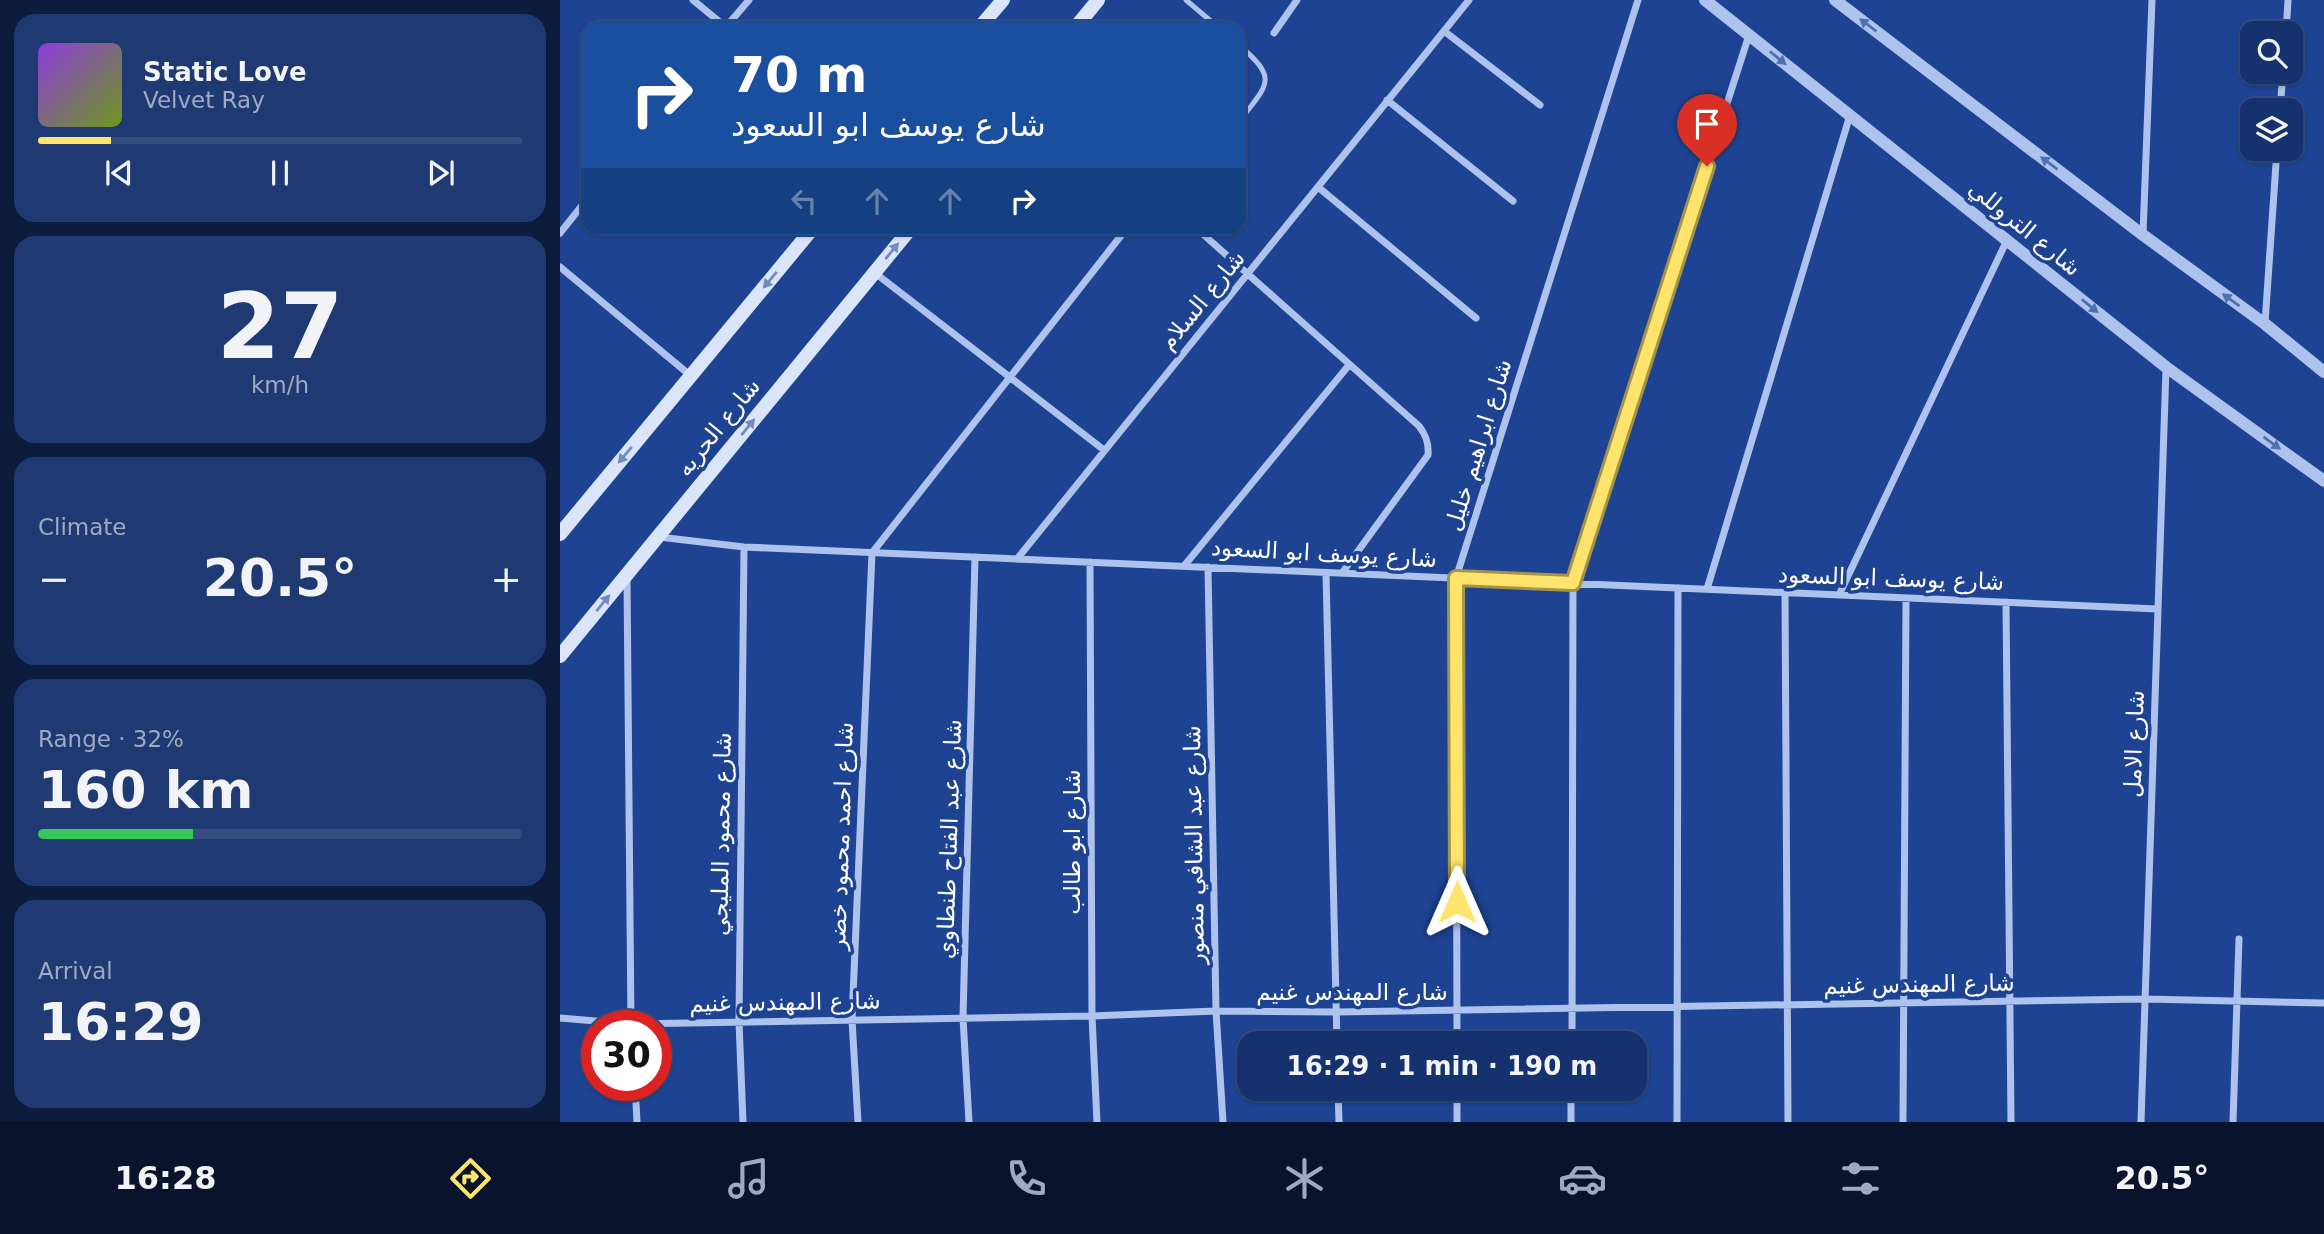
<!DOCTYPE html>
<meta charset="utf-8">
<style>
body{margin:0;font-family:"DejaVu Sans",Cairo,sans-serif;background:#1f3a73;color:#f1f3f6;height:100vh;display:flex;flex-direction:column;font-size:26px;white-space:nowrap}
*{box-sizing:border-box;margin:0}
p{font-size:23px;color:#9eaac2}
.icon{flex:none;width:38px;height:38px;fill:none;stroke:currentColor;stroke-width:2;stroke-linecap:round;stroke-linejoin:round}
.map{position:relative;flex:1;overflow:hidden}
.side{display:flex;flex-direction:column;gap:14px;padding:14px;background:#0c1c3c;width:560px}
.side>*{flex:none}
.guide{position:absolute;left:21px;top:21px;width:665px;height:214px;border-radius:21px;box-shadow:0 2px 5px #0004,0 0 0 2px #354d81;background:#1a4fa0;color:#fff;overflow:hidden}
.tools{position:absolute;left:1680px;top:21px;display:grid;gap:14px}
.tools a{display:grid;place-items:center;width:63px;height:63px;border-radius:14px;background:#16326e;box-shadow:0 2px 5px #0004,0 0 0 2px #354d81;font-size:35px}
.speed{position:absolute;left:21px;top:1010px;display:flex;gap:14px;font-size:35px;font-weight:700;text-align:center}
.speed>*{display:grid;place-content:center;width:91px;height:91px;border-radius:50%;background:#16326e;box-shadow:0 2px 5px #0004,0 0 0 2px #354d81;line-height:1}
.speed .limit{border:10px solid #d22;background:#fff;color:#111}
.pin{position:absolute;display:grid;place-items:center;width:60px;height:60px;color:#fff;margin:-72px -30px;border-radius:50% 50% 50% 0;rotate:-45deg;box-shadow:0 0 7px #0007}
.pin .icon{rotate:45deg}
.me{position:absolute;width:77px;margin:-38px;rotate:0deg;stroke-linejoin:round;filter:drop-shadow(0 0 5px #0008)}
.turn{display:flex;align-items:center;gap:24px;height:147px;padding:0 35px;font-size:32px}
.turn .icon{width:91px;height:91px;stroke-width:2.5}
.turn b{display:block;font-size:49px;line-height:60px}
.lanes{display:flex;align-items:center;height:66px;padding:0 35px;background:#0003;justify-content:center;gap:35px;direction:ltr}
.lanes .off{opacity:.35}
.big{font-size:52px;font-weight:600;line-height:1.1}
.side .widget{flex:1;display:flex;flex-direction:column;justify-content:center;gap:10px;min-width:0;padding:0 24px;border-radius:21px;background:#1f3a73}
.side .dial{align-items:center;gap:0}
.dial b{font-size:91px;line-height:1}
.song{display:flex;align-items:center;gap:21px}
.cover{width:84px;height:84px;border-radius:10px;background:linear-gradient(135deg,hsl(270 70% 55%),hsl(80 70% 35%))}
.played{height:7px;border-radius:4px;background:linear-gradient(90deg,#fee46c 15%,#354d81 15%)}
.keys{display:flex;justify-content:space-around;direction:ltr}
.heat{display:flex;justify-content:space-between;align-items:center;font-size:38px;direction:ltr}
.charge{height:10px;border-radius:5px;background:linear-gradient(90deg,#34c759 32%,#354d81 0)}
.trip{position:absolute;left:677px;top:1031px;width:410px;height:70px;border-radius:21px;background:#16326e;box-shadow:0 2px 5px #0004,0 0 0 2px #354d81;font-weight:600;line-height:70px;text-align:center}
.dock{display:flex;height:112px;justify-content:space-around;align-items:center;background:#09142c;color:#9eaac2}
.dock .icon{width:49px;height:49px}
.dock .on{color:#fee46c}
.dock b{font-size:32px;color:#f1f3f6}
main{display:flex;flex:1;min-height:0}
.map>svg:first-child{display:block}
</style>
<main>
<section class="side">
<div class="widget">
<div class="song"><i class="cover"></i><div><b>Static Love</b><p>Velvet Ray</p></div></div>
<div class="played"></div>
<div class="keys"><svg class="icon" aria-label="previous" viewBox="0 0 24 24"><path d="M18 5L8 12l10 7zM5 5v14"/></svg><svg class="icon" aria-label="pause" viewBox="0 0 24 24"><path d="M8 5v14M16 5v14"/></svg><svg class="icon" aria-label="next" viewBox="0 0 24 24"><path d="M6 5l10 7-10 7zM19 5v14"/></svg></div>
</div>
<div class="widget dial"><b>27</b><p>km/h</p></div>
<div class="widget"><p>Climate</p>
<div class="heat"><a>−</a><b class="big">20.5°</b><a>+</a></div>
</div>
<div class="widget"><p>Range · 32%</p><b class="big">160 km</b><div class="charge"></div></div>
<div class="widget"><p>Arrival</p><b class="big">16:29</b></div>
</section>
<div class="map">
<svg width="1764" height="1122" viewBox="0 0 1764 1122">
<rect width="100%" height="100%" fill="#1d4392"/>
<g fill="none" stroke-linecap="round" stroke-linejoin="round">
<path stroke="#adc3ee" stroke-width="5" d="M626 0 659 28
M679 45C720 80 707 84 679 122"/>
<path stroke="#adc3ee" stroke-width="7" d="M133 0 167 28
M165 28 189 0
M884 31 980 105
M714 33 737 0
M1726 33 1728 0
M827 100 953 201
M1720 110 1723 72
M758 187 916 318
M636 228 859 426C866 435 869 443 868 455L782 573
M0 233 28 198
M1583 234 1592 0
M0 267 131 376
M315 273 544 450
M1705 323 1717 149
M99 537 184 547 1598 609
M457 559 909 0
M530 562 532 1016 537 1122
M624 566 789 365
M648 567 656 1011 663 1122
M766 573 777 1043
M67 578 71 1026
M1147 589 1290 115
M1225 593 1228 1122
M1279 595 1447 240
M1446 602 1451 1122
M0 1018 71 1024 532 1016 656 1011 777 1012 1585 999 1764 1003
M897 1043 896 578 1078 0
M1012 1043 1013 583 1189 35
M75 1085 77 1122
M778 1088 779 1122
M897 1088V1122
M183 1122 179 1022 184 547
M298 1122 292 1020 312 553 567 228
M409 1122 403 1018 415 557
M1011 1122V1088
M1117 1122 1118 588
M1343 1122 1346 598
M1581 1122 1606 368
M1673 1122 1679 939"/>
<path stroke="#adc3ee" stroke-width="12" d="M1145 0 1606 367 1764 481
M1275 0 1583 235 1705 324 1764 372"/>
<path stroke="#dae5fa" stroke-width="14" d="M419 28 443 0
M515 28 538 0
M0 534 253 228
M0 656 351 228"/>
</g>
<defs><path id="oneway-solid" d="M-6-.8H1V-3.2L6.5 0L1 3.2V.8H-6Z" transform="scale(1.75)"/></defs>
<g fill="#4f70b2">
<use href="#oneway-solid" transform="translate(1308 25) rotate(-143)"/>
<use href="#oneway-solid" transform="translate(1218 58) rotate(39)"/>
<use href="#oneway-solid" transform="translate(1489 163) rotate(-143)"/>
<use href="#oneway-solid" transform="translate(1671 300) rotate(-144)"/>
<use href="#oneway-solid" transform="translate(1530 306) rotate(39)"/>
<use href="#oneway-solid" transform="translate(1712 443) rotate(36)"/>
</g>
<g fill="#728cc1">
<use href="#oneway-solid" transform="translate(332 251) rotate(-51)"/>
<use href="#oneway-solid" transform="translate(210 280) rotate(130)"/>
<use href="#oneway-solid" transform="translate(188 427) rotate(-51)"/>
<use href="#oneway-solid" transform="translate(65 455) rotate(130)"/>
<use href="#oneway-solid" transform="translate(43 603) rotate(-51)"/>
</g>
<g fill="none" stroke-linecap="round" stroke-linejoin="round">
<g stroke="#a59446" stroke-width="18">
<path id="route" d="M897 902 896 578 1013 583 1147 166"/>
</g>
<use href="#route" stroke="#fee46c" stroke-width="12"/>
</g>
<g text-anchor="middle" dominant-baseline="central" stroke-width="7" stroke-linejoin="round" paint-order="stroke">
<g font-size="23" fill="#fff" stroke="#1d4392">
<text transform="translate(1465 228) rotate(39)">شارع التروللي</text>
<text transform="translate(642 300) rotate(-51)">شارع السلام</text>
<text transform="translate(158 427) rotate(-51)">شارع الحريه</text>
<text transform="translate(918 445) rotate(-73)">شارع ابراهيم خليل</text>
<text transform="translate(764 553) rotate(3)">شارع يوسف ابو السعود</text>
<text transform="translate(1331 578) rotate(2)">شارع يوسف ابو السعود</text>
<text transform="translate(1574 744) rotate(-88)">شارع الامل</text>
<text transform="translate(161 834) rotate(-89)">شارع محمود المليجي</text>
<text transform="translate(281 836) rotate(-88)">شارع احمد محمود خضر</text>
<text transform="translate(389 839) rotate(-88)">شارع عبد الفتاح طنطاوي</text>
<text transform="translate(512 842) rotate(-90)">شارع ابو طالب</text>
<text transform="translate(634 845) rotate(-91)">شارع عبد الشافي منصور</text>
<text transform="translate(1359 984) rotate(-1)">شارع المهندس غنيم</text>
<text x="792" y="992">شارع المهندس غنيم</text>
<text transform="translate(225 1002) rotate(-1)">شارع المهندس غنيم</text>
</g>
</g>
</svg>
<div class="tools">
<a><svg class="icon" aria-label="search" viewBox="0 0 24 24"><circle cx="10" cy="10" r="6"/><path d="M15 15l6 6"/></svg></a>
<a><svg class="icon" aria-label="layers" viewBox="0 0 24 24"><path d="M12 4l9 5-9 5-9-5zM3 14l9 5 9-5"/></svg></a>
</div>
<div class="speed"><div class="limit">30</div></div>
<div class="pin" style="left:1147px;top:166px;background:#d93025"><svg class="icon" aria-label="arrive" viewBox="0 0 24 24"><path d="M6 21V4h12l-3 4 3 4H6"/></svg></div>
<svg class="me" style="left:897px;top:902px" viewBox="-20 -20 40 40"><path d="M0-17L14 15 0 8-14 15z" fill="#fee46c" stroke="#fff" stroke-width="4"/></svg>
<div class="trip">16:29 · 1 min · 190 m</div>
<div class="guide">
<div class="turn"><svg class="icon" aria-label="right" viewBox="0 0 24 24"><path d="M7 20v-9h11M14 6l5 5-5 5"/></svg><div><b>70 m</b>شارع يوسف ابو السعود</div></div>
<div class="lanes"><svg class="icon off" aria-label="left" viewBox="0 0 24 24"><path d="M17 20v-9H6M10 6l-5 5 5 5"/></svg><svg class="icon off" aria-label="ahead" viewBox="0 0 24 24"><path d="M12 20V5M6 11l6-6 6 6"/></svg><svg class="icon off" aria-label="ahead" viewBox="0 0 24 24"><path d="M12 20V5M6 11l6-6 6 6"/></svg><svg class="icon" aria-label="right" viewBox="0 0 24 24"><path d="M7 20v-9h11M14 6l5 5-5 5"/></svg></div>
</div>
</div>
</main>
<nav class="dock">
<b>16:28</b>
<svg class="icon on" aria-label="directions" viewBox="0 0 24 24"><path d="M12 3l9 9-9 9-9-9zM9 14v-3h6M13 9l2 2-2 2"/></svg>
<svg class="icon" aria-label="music" viewBox="0 0 24 24"><path d="M9 18V5l10-2v13"/><circle cx="6" cy="18" r="3"/><circle cx="16" cy="16" r="3"/></svg>
<svg class="icon" aria-label="phone" viewBox="0 0 24 24"><path d="M5 4h4l2 5-3 2q2 4 5 5l2-3 5 2v4C11 20 4 13 5 4z"/></svg>
<svg class="icon" aria-label="climate" viewBox="0 0 24 24"><path d="M12 3v18M4 7l16 10M4 17L20 7"/></svg>
<svg class="icon" aria-label="car" viewBox="0 0 24 24"><path d="M5 17H2v-5l4-1 3-4h7l3 4 3 1v5h-3M9 17h6M6 11h13"/><circle cx="7" cy="17" r="2"/><circle cx="17" cy="17" r="2"/></svg>
<svg class="icon" aria-label="filters" viewBox="0 0 24 24"><path d="M4 7h16M4 17h16"/><circle cx="9" cy="7" r="2"/><circle cx="15" cy="17" r="2"/></svg>
<b>20.5°</b>
</nav>
